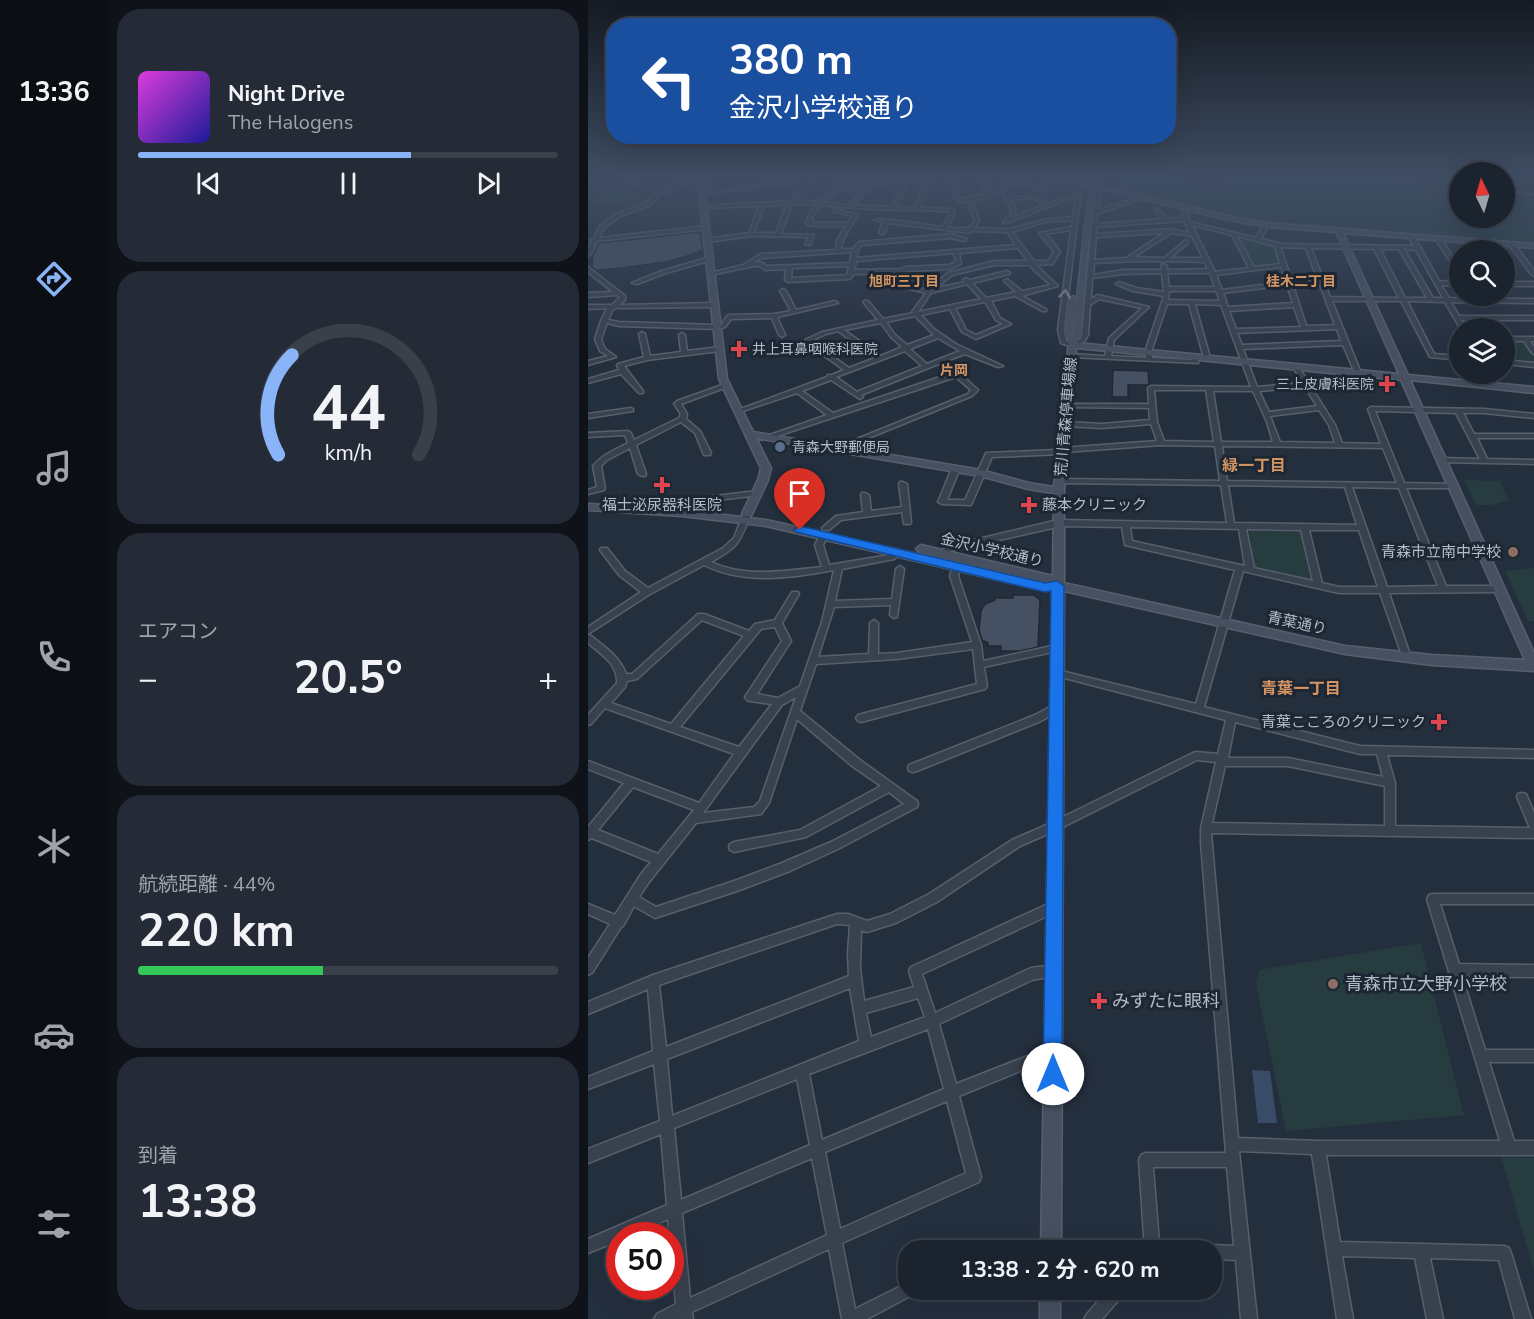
<!DOCTYPE html>
<html lang="ja">
<meta charset="utf-8">
<style>
body{margin:0;font-family:"Nunito Sans","Noto Sans JP",sans-serif;background:#242b36;color:#f1f3f6;height:100vh;display:flex;flex-direction:column;font-size:22px;white-space:nowrap}
*{box-sizing:border-box;margin:0}
p{font-size:20px;color:#a0a4aa}
.icon{flex:none;width:33px;height:33px;fill:none;stroke:currentColor;stroke-width:2;stroke-linecap:round;stroke-linejoin:round}
.map{position:relative;flex:1;overflow:hidden}
.sheet{display:flex;flex-direction:column;gap:9px;padding:9px;background:#0f1319;width:480px}
.sheet>*{flex:none}
.banner{position:absolute;left:18px;top:18px;width:570px;height:126px;border-radius:24px;box-shadow:0 6px 24px #0002,0 0 0 2px #39404a;background:#1a4fa0;color:#fff;overflow:hidden}
.needle{width:39px;rotate:355deg}
.tools{position:absolute;left:861px;top:162px;display:grid;gap:12px}
.tools a{display:grid;place-items:center;width:66px;height:66px;border-radius:50%;background:#1b232e;box-shadow:0 6px 24px #0002,0 0 0 2px #39404a;font-size:30px}
.speed{position:absolute;left:18px;top:1222px;display:flex;gap:12px;font-size:30px;font-weight:700;text-align:center}
.speed>*{display:grid;place-content:center;width:78px;height:78px;border-radius:50%;background:#1b232e;box-shadow:0 6px 24px #0002,0 0 0 2px #39404a;line-height:1}
.speed .limit{border:9px solid #d22;background:#fff;color:#111}
.pin{position:absolute;display:grid;place-items:center;width:51px;height:51px;color:#fff;margin:-62px -26px;border-radius:50% 50% 50% 0;rotate:-45deg;box-shadow:0 0 6px #0007}
.pin .icon{rotate:45deg}
.me{position:absolute;width:66px;margin:-33px;rotate:0deg;stroke-linejoin:round;filter:drop-shadow(0 0 4px #0008)}
.turn{display:flex;align-items:center;gap:21px;height:126px;padding:0 24px;font-size:27px}
.turn .icon{width:78px;height:78px;stroke-width:2.5}
.turn b{display:block;font-size:42px;line-height:51px}
.big{font-size:45px;font-weight:700;line-height:1.1}
.sheet .widget{flex:1;display:flex;flex-direction:column;justify-content:center;gap:9px;min-width:0;padding:0 21px;border-radius:24px;background:#242b36}
.sheet .dial{align-items:center;gap:0}
.dial svg{height:156px;overflow:visible;fill:none;stroke:#39404a;stroke-width:7;stroke-linecap:round;text-anchor:middle}
.dial text{fill:#f1f3f6;stroke:none}
.song{display:flex;align-items:center;gap:18px}
.cover{width:72px;height:72px;border-radius:9px;background:linear-gradient(135deg,hsl(300 70% 55%),hsl(240 70% 35%))}
.played{height:6px;border-radius:3px;background:linear-gradient(90deg,#8ab4f8 65%,#39404a 65%)}
.keys{display:flex;justify-content:space-around;direction:ltr}
.heat{display:flex;justify-content:space-between;align-items:center;font-size:33px;direction:ltr}
.charge{height:9px;border-radius:4px;background:linear-gradient(90deg,#34c759 44%,#39404a 0)}
.trip{position:absolute;left:310px;top:1240px;width:324px;height:60px;border-radius:24px;background:#1b232e;box-shadow:0 6px 24px #0002,0 0 0 2px #39404a;font-weight:700;line-height:60px;text-align:center}
main{display:flex;flex:1;min-height:0}
.tabs{display:flex;flex-direction:column;width:108px;justify-content:space-around;align-items:center;background:#0b0e12;color:#a0a4aa}
.tabs .icon{width:42px;height:42px}
.tabs .on{color:#8ab4f8}
.tabs b{font-size:27px;color:#f1f3f6}
.map>svg:first-child{display:block}
</style>
<main>
<nav class="tabs">
<b>13:36</b>
<svg class="icon on" aria-label="directions" viewBox="0 0 24 24"><path d="M12 3l9 9-9 9-9-9zM9 14v-3h6M13 9l2 2-2 2"/></svg>
<svg class="icon" aria-label="music" viewBox="0 0 24 24"><path d="M9 18V5l10-2v13"/><circle cx="6" cy="18" r="3"/><circle cx="16" cy="16" r="3"/></svg>
<svg class="icon" aria-label="phone" viewBox="0 0 24 24"><path d="M5 4h4l2 5-3 2q2 4 5 5l2-3 5 2v4C11 20 4 13 5 4z"/></svg>
<svg class="icon" aria-label="climate" viewBox="0 0 24 24"><path d="M12 3v18M4 7l16 10M4 17L20 7"/></svg>
<svg class="icon" aria-label="car" viewBox="0 0 24 24"><path d="M5 17H2v-5l4-1 3-4h7l3 4 3 1v5h-3M9 17h6M6 11h13"/><circle cx="7" cy="17" r="2"/><circle cx="17" cy="17" r="2"/></svg>
<svg class="icon" aria-label="filters" viewBox="0 0 24 24"><path d="M4 7h16M4 17h16"/><circle cx="9" cy="7" r="2"/><circle cx="15" cy="17" r="2"/></svg>
</nav>
<section class="sheet">
<div class="widget">
<div class="song"><i class="cover"></i><div><b>Night Drive</b><p>The Halogens</p></div></div>
<div class="played"></div>
<div class="keys"><svg class="icon" aria-label="previous" viewBox="0 0 24 24"><path d="M18 5L8 12l10 7zM5 5v14"/></svg><svg class="icon" aria-label="pause" viewBox="0 0 24 24"><path d="M8 5v14M16 5v14"/></svg><svg class="icon" aria-label="next" viewBox="0 0 24 24"><path d="M6 5l10 7-10 7zM19 5v14"/></svg></div>
</div>
<div class="widget dial"><svg viewBox="0 0 100 80">
<path d="M14 69A42 42 0 1 1 86 69"/>
<path d="M14 69A42 42 0 0 1 21 18" stroke="#8ab4f8"/>
<text x="50" y="56" font-size="32" font-weight="700">44</text>
<text x="50" y="72" font-size="11">km/h</text>
</svg></div>
<div class="widget"><p>エアコン</p>
<div class="heat"><a>−</a><b class="big">20.5°</b><a>+</a></div>
</div>
<div class="widget"><p>航続距離 · 44%</p><b class="big">220 km</b><div class="charge"></div></div>
<div class="widget"><p>到着</p><b class="big">13:38</b></div>
</section>
<div class="map">
<svg width="946" height="1319" viewBox="0 0 946 1319">
<rect width="100%" height="100%" fill="#242f3e"/>
<path fill="#263c3f" d="M537 177H569L635 188 644 177H798L871 188 872 218H916L917 195 946 199V244L713 227 643 217 525 188Z
M28 190 58 197 57 202 38 208 33 205H4L9 195Z
M652 236 685 245 692 264 666 268 649 237Z
M917 341 936 342 946 356V363L917 361Z
M876 480 912 481 921 500 903 505H888Z
M661 530 714 532 724 577 721 579 666 567Z
M946 568V621H940L917 571Z
M833 943 876 1115 698 1131 668 983 671 970Z
M913 1157 946 1158V1272Z"/>
<path fill="#394c67" d="M664 1070 682 1071 689 1123H670Z"/>
<path fill="#455162" stroke="#1f2835" stroke-width="1.5" d="M112 232 115 250 99 256 78 262 34 268 8 270 4 267 5 255 11 243Z
M525 370 560 371 561 385H540V397H524Z
M425 595H446L452 600 450 647 432 651H413V646H400V643L394 640 391 630 393 611 397 604 407 600V598H425Z"/>
<g fill="none" stroke-linecap="round" stroke-linejoin="round">
<g stroke="#565f6c" stroke-width="3">
<path id="street" d="M43 177H47L49 184H45Z
M99 177H104L95 185 70 196 63 205 32 216 16 228 11 238 118 226 121 228 120 229 9 241 3 254 0 256V249L4 241 2 240 6 238 12 226 28 214 59 203 66 194 91 183Z
M111 177H123L112 179 110 178Z
M223 177H227L228 178 226 179Z
M251 177H255L259 186 320 178 344 177 332 208 365 209 366 215 359 228H381L387 220 379 202H370L368 201 362 177H366L372 199 398 194 389 177H393L402 192 414 189 413 177H417L418 180 453 187 462 177H466L454 190 418 183V190L422 197 446 196 460 203 488 194 490 183 494 182 476 330 478 341 484 343 492 340 494 335 505 213 510 187 512 186 514 187 510 210 554 196 558 197 509 214V224L574 219 567 209 569 208 579 219 595 218V207L597 206 599 207 602 222 668 238 674 227 676 226 679 228 673 239 695 244 826 246 821 238 824 236 827 238 851 281 872 282V286L853 285 861 298 946 299V303L863 302 871 316H946V320H873L878 328H872L857 302 819 301 846 354 872 356V360L842 357 813 301H744L773 373 772 374 767 373 755 345 655 349 669 387 715 383 705 367 710 366 747 425 754 443 793 444 780 409 783 407 896 409 946 414V418L896 413H875L886 434H946V438H889L899 459 946 460V464L850 462 849 460 853 458 892 459 868 413 787 411 816 483 865 484 869 486 865 488H818L858 586H910L914 589 910 592 801 593 823 658 819 661 815 658 792 593H751L655 571 616 707 772 746 946 750V758L799 755 807 783V826L942 828 929 797 930 794 934 793 938 794 946 813V838L623 833 650 1138 730 1141H912L839 899 841 895 845 894H946V904H852L871 964 946 965V977L874 976 897 1050H946V1062H901L926 1141H946V1155H738L752 1242 916 1246 921 1248 923 1253 943 1319H927L911 1260 842 1258 855 1319H839L827 1258 754 1256 765 1319H749L724 1154 651 1151 669 1319H653L648 1260 624 1259V1251H617L619 1247 624 1245 646 1246 639 1167H565L571 1243 585 1244 590 1246 592 1251H557L551 1160 553 1155 558 1153H638L613 843V828L628 762 609 760 471 829 432 846 349 902 308 923 279 932 273 930 272 968 276 1001 326 987 321 971 323 967 462 903 466 902 470 903 472 907 470 911 334 974 347 1013 443 968 466 965 470 967 472 971 470 975 444 980 351 1024 368 1084 465 1046 469 1048 471 1052 469 1056 371 1096 393 1177 391 1182 254 1243 267 1309 321 1282V1290H328L326 1294 279 1319H254L241 1249 104 1312 105 1319H66L69 1314 88 1304 80 1219 40 1236H32V1240L0 1253V1239L79 1205 73 1134 0 1163V1149L72 1121 66 1064 0 1089V1077L65 1051 60 989 0 1014V1002L65 975 249 914H260L279 921 302 914 341 894 424 840 463 823 605 753 608 752 630 754 638 720 469 676 466 675 464 673 466 671 469 670 608 704 647 570 537 545 534 527 473 526 363 551 352 557 348 554 361 546 470 520 639 523 633 485 472 483 468 481 472 479 632 481 627 446 573 445 477 452 474 454 404 457 383 505 354 504 350 502 364 468 368 466 372 468 359 500H377L398 453 470 450 474 448 569 441 563 424 514 428 477 426 474 424 477 422 514 424 562 420 561 408 479 407 477 406V404H561L560 388 563 386 663 387 633 305 607 304 622 358 619 360 616 358 601 304H579L563 352 564 358 604 360V357L607 355 610 357V363L482 357 481 356 484 354 517 356 521 338 554 308 511 299 502 305 500 335 496 342 484 347 473 343 470 330 483 230 458 234 472 251 465 264 448 265 470 286 434 296 458 309V311H454L427 296 403 301 412 318 423 324 388 339 374 332 362 309 333 315 346 329 368 344 415 366 410 367 377 354 358 361 389 389 390 390 384 396 268 443 254 452 250 450 251 448 264 441 380 394 383 390 368 377 183 438H179V436L239 415 209 393 152 412H148L147 411 239 377 240 375H244L256 370 217 342V340L234 332 290 320 276 303V301H280L295 319 325 313 324 312 338 293 310 286 311 273 265 274 263 278 261 279 200 282 197 280 198 269 177 270 172 266H166L122 275V273L155 265 173 254 248 250 249 240 258 226H222L218 223 220 216 228 204H204L193 234 226 235 222 245 217 244 221 237 163 236 119 242 117 241V239L161 233 171 206 115 208 113 207 115 206 203 201 209 190 211 189 213 190 208 201H219L261 205 277 187 248 190 240 200 229 201 227 200 237 198 245 188 254 187ZM339 179 327 208 308 207 321 181ZM316 182 304 207 266 205 283 186ZM415 192 417 199 424 211 415 222V223H419L474 201 488 197 485 217 456 220 421 229 386 228 391 220 384 201ZM445 198 455 205 423 218 428 211 423 200ZM199 204 188 233H166L176 206ZM233 205 281 209 361 211 362 215 354 227C339 225 297 217 286 220L295 222 291 233 294 235 297 233 300 223 382 233 384 231 419 232 428 245 268 258 270 250 273 245 363 238 376 241 379 239 363 234 271 242 265 249H253L255 240 269 215 247 209 245 210V211L264 216 260 223H225L224 222V216ZM485 220 484 227 451 233 466 251 461 261H446L424 232 456 222ZM596 221 602 233 582 229 508 234V227ZM604 225 644 235 661 268 627 272ZM576 233 538 258 506 260 508 237ZM583 233 604 236 615 258H582L600 243V241L598 240 576 258 546 257ZM649 236 687 246 692 264 666 267ZM692 247 718 248 730 281H704ZM430 248 440 261H406L360 273 340 290 315 284 317 272 318 271 362 269 373 264 371 253ZM723 248 786 249 811 298 742 297ZM792 249H811L839 298H817ZM816 249 828 250 855 298H845ZM264 252 262 263 178 266 175 263 166 262 174 258ZM366 253 368 262 361 265 317 267 313 269 266 270 268 261ZM546 261H572L575 263 578 261 617 262 620 269 579 270V266L576 264 573 266 574 270H535L505 275 506 263ZM406 265H442L447 271 463 285 434 291 419 279 416 281 417 282 428 292 398 298 384 283 421 274 422 273 419 271 382 280 378 278 375 280 377 282 348 288 364 275ZM261 266 259 275 203 278 204 268ZM693 267 698 282 634 290 628 275ZM574 273 576 292 548 288 531 282 528 284 545 291 576 296 557 352 558 358 523 356 526 340 561 307 510 295 503 299 504 278 535 274ZM579 273H622L627 287H581ZM379 284 393 299 330 312 343 293ZM699 285 705 303 640 307 635 293ZM705 285H732L747 325 718 326ZM581 291H628L632 301 580 300ZM396 302 398 303 408 320 415 324 388 335 378 330 367 308ZM706 307 713 327 648 329 641 311ZM327 316 346 335 319 345 307 335 298 322ZM293 323 303 337 314 347 293 356 256 330ZM749 329 753 341 654 345 649 333ZM250 331 287 358 261 368 223 341 238 334ZM350 338 372 351 339 364 322 349ZM317 351 334 366 269 392 248 377ZM353 363 364 373 245 413 214 391 243 380 272 399 275 397 273 395ZM717 387 729 406 681 412 671 391ZM566 390H618L626 442 576 441 569 422ZM625 391H665L679 422 685 442H633ZM731 410 741 425 747 443 692 442 682 416ZM634 446 795 448 809 483 639 481ZM640 485 757 487 769 525 646 523ZM764 487 811 488 850 586 799 587ZM542 527 651 529 657 566 544 541ZM658 529 713 530 725 581 666 568ZM721 530H771L790 587H751L734 583ZM647 722 772 754H789L795 777 700 758H640ZM637 766H700L797 786V826L624 823ZM249 924 262 925 260 953 261 976 78 1047 71 985ZM262 988 271 1041 84 1116 79 1059ZM330 998 337 1017 283 1037 278 1013ZM340 1029 356 1089 234 1140 221 1074ZM209 1079 222 1145 93 1200 86 1128ZM359 1101 378 1173 252 1229 237 1152ZM224 1158 239 1235 102 1298 94 1213Z
M205 181 207 183 114 194 112 193Z
M851 238 854 240 872 269V276L848 240Z
M877 241H881L887 250H883L876 242Z
M922 244H926L946 270V276L944 275 922 246Z
M122 257 125 259 124 260 78 273 49 284 44 283 74 271Z
M0 267 37 296V300L31 305 127 303 130 305 127 307 27 308 24 311 20 320 31 322 130 325H133L139 316 141 315 186 314 203 311 192 291 195 289 198 291 208 310 247 301 250 303 189 317 197 335 194 337 191 335 184 318 143 319 137 327 130 329 31 326 19 323 13 339 17 349 28 357 0 365V361L20 356 12 351 7 339 13 321 19 308 0 309V305H24L32 297 29 295 0 297V293L25 292 0 272Z
M916 282H946V286H916Z
M54 332 57 334 62 356 93 352 91 335 94 333 97 335 99 351 132 347 135 349 132 351 59 360 36 366 55 391V393H51L33 374 0 383V379L31 370 29 365 30 364 56 357 51 334Z
M916 337H946V341H942L946 347V354L944 353 936 341H916Z
M916 360 946 363V367L916 364Z
M137 384 140 386 139 387 93 404 99 414 98 419 112 431 123 453 122 455H116L107 433 93 422 48 445 58 474 57 476H54L50 474 42 448 19 460 13 466 17 488 16 490 0 494V490L9 487 5 466C15 454 27 450 40 443L37 435 0 437V433L40 431 43 433 46 440 91 418 93 414 86 404 89 401Z
M43 408 45 409V411L0 418V414Z
M312 482H315L319 484 323 522 322 524H316L314 512 253 520 241 530H235L234 528 248 516 275 512 273 495 274 493H277L281 495 283 511 314 507 311 484Z
M169 491 173 493 172 495 111 502 92 508 88 506 89 504 110 498Z
M156 512H162L163 514C151 543 151 547 123 562 157 578 197 571 234 567L227 545 233 533 236 532 240 535 235 545 241 565 301 555 310 549 314 552 306 559 254 569 247 601 304 599 308 569 312 566 316 569 309 617 306 618 302 615 303 605 246 607 230 657 281 654 282 623 286 620 290 623V654L309 653 384 642 362 576 365 566 369 563 373 566 370 576 393 645 395 661 469 645 473 648 469 651 396 667 399 686 397 689 273 722 270 721 268 718 270 715 389 684 385 649 309 659 228 664 212 711 272 760 329 801 330 804 329 807 250 849 202 871 149 891 67 918 46 906 35 926 33 927 4 973 0 975V958L22 924 0 914V904L27 915 53 874 63 862 4 838 0 840V827L36 783 0 769V761L111 803 146 754 17 708 3 724 0 725V715L29 683C30 664 13 654 0 643V635L3 636C17 647 32 657 38 674H44L110 614H116L161 631 167 624 187 620 204 592H210L211 594 194 623 203 641 169 694 190 698 212 686 234 622 246 570C203 578 156 585 116 565L62 594 0 634V627L53 592 31 575 12 550 13 548H19L37 571 60 588 135 548 146 538ZM114 620 156 636 83 724 23 703 37 687 39 681 49 679ZM187 627 194 641 157 697 159 700 162 701 184 704 151 747 92 727 173 629ZM208 697 172 801 166 807 115 813 194 705ZM209 719 264 766 293 786 212 830 146 842 142 844 141 847 142 850 146 852 218 837 301 792 316 804 243 842 194 863 149 880 68 907 51 897 61 882 108 823 173 814 181 803ZM45 787 106 810 70 854 10 830Z
M469 703 472 704 474 707 472 710 453 721 329 771 325 772 321 771 320 768 321 765 447 715Z
M520 1290H537L535 1295 514 1319H496L499 1314Z"/>
</g>
<g stroke="#565f6c" stroke-width="3">
<path id="secondary" d="M109 177H115L139 379 165 432 393 470 441 483 466 487 481 341 476 336 481 298 485 296 489 298 496 235 501 236 493 336 489 343 811 374 748 232 679 227 640 220 464 177H474L640 216 679 223 946 244V248L755 233 820 375 946 387V393L822 380 946 653V671L844 665 757 654 476 591 473 1251H453L464 590 457 591 178 526 94 516 0 510 1 504 94 510 178 520 457 583H459L333 553 328 549 333 545 465 576 466 493 440 489 392 476 168 438 183 468 180 480 164 514 163 516H155L154 514 170 480 173 468 131 379ZM488 304 485 335V336L484 335ZM488 348 813 380 937 660 844 655 757 646 476 583V491Z
M452 1290H472V1319H452Z"/>
</g>
<use href="#street" fill="#38414e" fill-rule="evenodd"/>
<use href="#secondary" fill="#465061" fill-rule="evenodd"/>
<g stroke="#5a6575" stroke-width="3">
<path id="rail" d="M846 177 872 181
M916 190 946 195"/>
</g>
<use href="#rail" stroke="#1d2633" stroke-width="1.5" stroke-dasharray="4" stroke-linecap="butt"/>
<g stroke="#565f6c" stroke-width="8" stroke-linecap="butt">
<path id="secondary-bridge" d="M498 236 506 177"/>
</g>
<use href="#secondary-bridge" stroke="#465061" stroke-width="7"/>
</g>
<defs><path id="oneway-chevron" d="M-2-3.5L2.5 0L-2 3.5" fill="none" stroke-width="1.6" stroke-linecap="round" stroke-linejoin="round" transform="scale(1.5)"/></defs>
<use stroke="#7c8592" href="#oneway-chevron" transform="translate(477 294) rotate(-83)"/>
<linearGradient id="sky" x2="0" y2="1"><stop stop-color="#141a22"/><stop offset="0.49" stop-color="#3f4d63"/><stop offset="1" stop-color="#3f4d63" stop-opacity="0"/></linearGradient>
<rect width="946" height="361" fill="url(#sky)"/>
<path fill="#1a73e8" stroke="#114b97" stroke-width="1.5" d="M212 526 457 583 469 581 476 586 474 1074 472 1081 465 1084 458 1081 455 1074 463 591 457 592 208 532 206 530Z"/>
<g fill="#e0444e" stroke="#1d2633" stroke-width="2">
<path d="M148 340h6v6h6v6h-6v6h-6v-6h-6v-6h6z"/>
<path d="M796 375h6v6h6v6h-6v6h-6v-6h-6v-6h6z"/>
<path d="M71 476h6v6h6v6h-6v6h-6v-6h-6v-6h6z"/>
<path d="M438 496h6v6h6v6h-6v6h-6v-6h-6v-6h6z"/>
<path d="M848 713h6v6h6v6h-6v6h-6v-6h-6v-6h6z"/>
<path d="M508 992h6v6h6v6h-6v6h-6v-6h-6v-6h6z"/>
</g>
<circle fill="#5c6f8a" stroke="#1d2633" stroke-width="2" cx="192" cy="447" r="6"/>
<g fill="#8d6e63" stroke="#1d2633" stroke-width="2">
<circle cx="925" cy="552" r="6"/>
<circle cx="745" cy="984" r="6"/>
</g>
<g text-anchor="middle" dominant-baseline="central" stroke-width="6" stroke-linejoin="round" paint-order="stroke">
<g font-size="14" font-weight="bold" fill="#d59563" stroke="#1d2633">
<text x="316" y="281">旭町三丁目</text>
<text x="713" y="281">桂木二丁目</text>
<text x="366" y="370">片岡</text>
</g>
<g font-size="14" fill="#b4bcc9" stroke="#1d2633" text-anchor="start">
<text x="164" y="349">井上耳鼻咽喉科医院</text>
<text x="786" y="384" text-anchor="end">三上皮膚科医院</text>
<text x="204" y="447">青森大野郵便局</text>
</g>
<g font-size="15" fill="#b4bcc9" stroke="#1d2633">
<text transform="translate(478 417) rotate(-85)">荒川青森停車場線</text>
<text transform="translate(404 550) rotate(13)">金沢小学校通り</text>
<text transform="translate(709 623) rotate(12)">青葉通り</text>
</g>
<g font-size="15" fill="#b4bcc9" stroke="#1d2633" text-anchor="end">
<text x="74" y="505" text-anchor="middle">福士泌尿器科医院</text>
<text x="454" y="505" text-anchor="start">藤本クリニック</text>
<text x="913" y="552">青森市立南中学校</text>
<text x="838" y="722">青葉こころのクリニック</text>
</g>
<g font-size="16" font-weight="bold" fill="#d59563" stroke="#1d2633">
<text x="666" y="466">緑一丁目</text>
<text x="713" y="689">青葉一丁目</text>
</g>
<g font-size="18" fill="#b4bcc9" stroke="#1d2633" text-anchor="start">
<text x="757" y="984">青森市立大野小学校</text>
<text x="524" y="1001">みずたに眼科</text>
</g>
</g>
</svg>
<div class="tools">
<a><svg class="needle" viewBox="-14 -14 28 28"><path d="M0-13l5 13h-10z" fill="#e53935"/><path d="M0 13l5-13h-10z" fill="#a0a4aa"/></svg></a>
<a><svg class="icon" aria-label="search" viewBox="0 0 24 24"><circle cx="10" cy="10" r="6"/><path d="M15 15l6 6"/></svg></a>
<a><svg class="icon" aria-label="layers" viewBox="0 0 24 24"><path d="M12 4l9 5-9 5-9-5zM3 14l9 5 9-5"/></svg></a>
</div>
<div class="speed"><div class="limit">50</div></div>
<div class="pin" style="left:212px;top:530px;background:#d93025"><svg class="icon" aria-label="arrive" viewBox="0 0 24 24"><path d="M6 21V4h12l-3 4 3 4H6"/></svg></div>
<svg class="me" style="left:465px;top:1074px" viewBox="-20 -20 40 40"><circle r="19" fill="#fff"/><path d="M0-13L10 11 0 6-10 11z" fill="#1a73e8"/></svg>
<div class="trip">13:38 · 2 分 · 620 m</div>
<div class="banner">
<div class="turn"><svg class="icon" aria-label="left" viewBox="0 0 24 24"><path d="M17 20v-9H6M10 6l-5 5 5 5"/></svg><div><b>380 m</b>金沢小学校通り</div></div>
</div>
</div>
</main>
